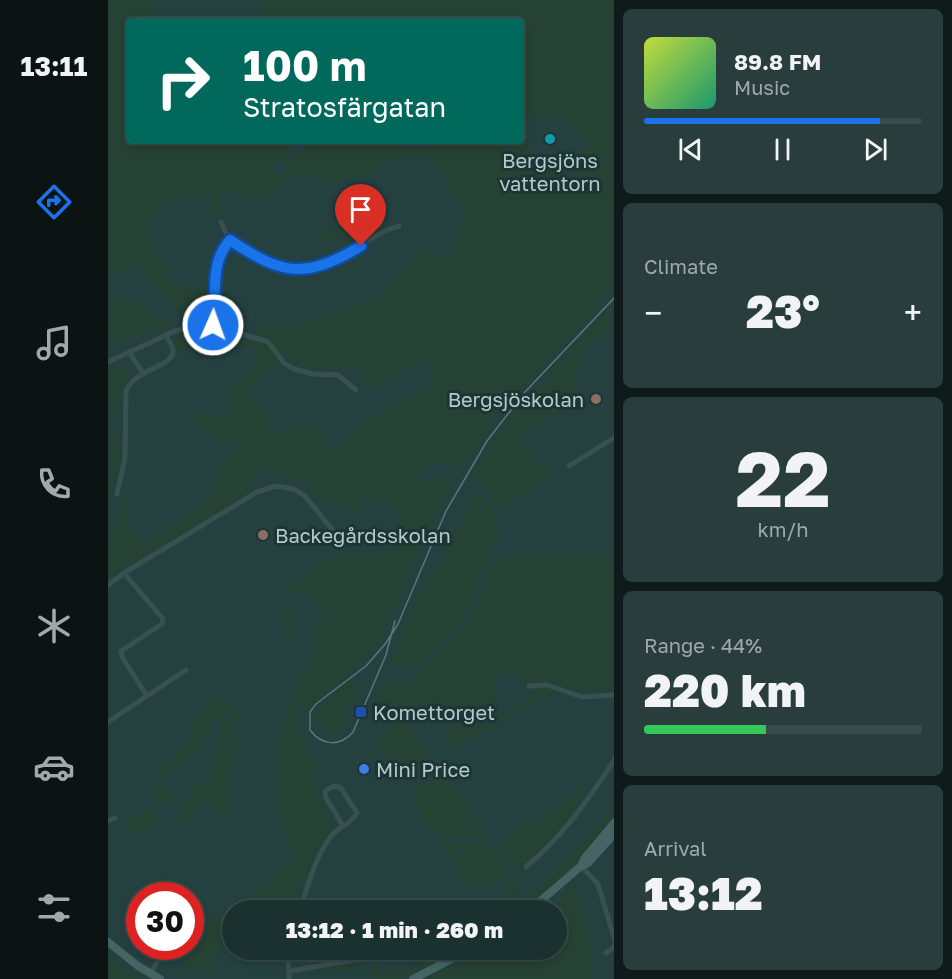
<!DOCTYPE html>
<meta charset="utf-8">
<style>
body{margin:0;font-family:"Golos Text",sans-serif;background:#283d3c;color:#f1f3f6;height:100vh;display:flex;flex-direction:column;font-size:22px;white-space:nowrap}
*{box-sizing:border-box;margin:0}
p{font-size:20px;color:#a0a9ab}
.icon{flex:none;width:33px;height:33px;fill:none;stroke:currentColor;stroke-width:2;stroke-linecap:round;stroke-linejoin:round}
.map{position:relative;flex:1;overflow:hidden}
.details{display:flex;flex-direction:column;gap:9px;padding:9px;background:#0f1b1a;width:338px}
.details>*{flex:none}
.guide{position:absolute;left:18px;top:18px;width:398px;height:126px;border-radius:6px;box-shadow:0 3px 9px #0003,0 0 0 2px #394c4c;background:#00695c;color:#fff;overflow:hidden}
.speed{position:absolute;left:18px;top:882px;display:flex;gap:12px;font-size:30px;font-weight:700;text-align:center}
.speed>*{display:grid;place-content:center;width:78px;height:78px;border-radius:50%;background:#1b3130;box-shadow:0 3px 9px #0003,0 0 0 2px #394c4c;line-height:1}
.speed .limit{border:9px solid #d22;background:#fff;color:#111}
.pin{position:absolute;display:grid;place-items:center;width:51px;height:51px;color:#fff;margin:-62px -26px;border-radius:50% 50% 50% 0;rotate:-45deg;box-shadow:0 0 6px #0007}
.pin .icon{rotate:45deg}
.me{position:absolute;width:66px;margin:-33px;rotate:2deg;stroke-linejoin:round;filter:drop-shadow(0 0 4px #0008)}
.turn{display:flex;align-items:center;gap:21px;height:126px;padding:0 18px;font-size:27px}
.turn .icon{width:78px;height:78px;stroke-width:2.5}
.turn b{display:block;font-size:42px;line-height:51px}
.big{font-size:45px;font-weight:800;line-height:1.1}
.details .card{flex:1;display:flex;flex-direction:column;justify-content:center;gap:9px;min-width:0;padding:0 21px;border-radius:9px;background:#283d3c}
.details .dial{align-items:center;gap:0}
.dial b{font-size:78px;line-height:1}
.song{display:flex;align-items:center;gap:18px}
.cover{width:72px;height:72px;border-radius:9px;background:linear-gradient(135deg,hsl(70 70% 55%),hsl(160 70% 35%))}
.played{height:6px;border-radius:3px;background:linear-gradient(90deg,#1a73e8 85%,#394c4c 85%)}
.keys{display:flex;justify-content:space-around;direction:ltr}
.heat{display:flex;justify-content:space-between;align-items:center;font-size:33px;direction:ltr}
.charge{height:9px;border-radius:4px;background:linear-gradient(90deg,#34c759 44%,#394c4c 0)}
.trip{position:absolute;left:114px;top:900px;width:345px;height:60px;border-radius:30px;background:#1b3130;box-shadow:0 3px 9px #0003,0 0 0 2px #394c4c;font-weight:800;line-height:60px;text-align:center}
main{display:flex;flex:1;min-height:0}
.tab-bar{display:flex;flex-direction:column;width:108px;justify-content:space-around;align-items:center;background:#0b1413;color:#a0a9ab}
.tab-bar .icon{width:42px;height:42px}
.tab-bar .current{color:#1a73e8}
.tab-bar b{font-size:27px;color:#f1f3f6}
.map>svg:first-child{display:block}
</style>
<main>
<nav class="tab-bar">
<b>13:11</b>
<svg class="icon current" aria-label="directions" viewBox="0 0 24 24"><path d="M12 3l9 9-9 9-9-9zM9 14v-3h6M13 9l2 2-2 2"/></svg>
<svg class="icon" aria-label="music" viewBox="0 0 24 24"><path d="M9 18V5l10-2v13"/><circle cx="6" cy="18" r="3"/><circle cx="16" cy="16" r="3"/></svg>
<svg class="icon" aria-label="phone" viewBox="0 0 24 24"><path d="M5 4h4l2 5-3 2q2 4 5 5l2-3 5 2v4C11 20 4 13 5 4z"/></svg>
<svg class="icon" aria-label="climate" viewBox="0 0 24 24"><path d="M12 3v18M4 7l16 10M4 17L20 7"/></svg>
<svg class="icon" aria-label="car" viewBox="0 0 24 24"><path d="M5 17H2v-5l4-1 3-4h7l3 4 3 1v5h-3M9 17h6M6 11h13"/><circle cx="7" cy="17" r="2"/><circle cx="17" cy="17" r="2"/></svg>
<svg class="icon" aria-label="filters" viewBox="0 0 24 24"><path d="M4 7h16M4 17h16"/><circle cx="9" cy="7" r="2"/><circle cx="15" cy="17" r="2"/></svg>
</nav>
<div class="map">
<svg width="507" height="979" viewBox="0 0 507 979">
<rect width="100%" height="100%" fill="#244140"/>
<path fill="#264234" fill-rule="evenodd" d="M15 0H45L46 8 55 21H21V141H412L413 133 420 140 425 154 429 159 436 162H455C455 170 455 180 466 176L467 172 462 164C465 150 470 151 480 145L479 140C457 123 452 113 422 121L419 114 413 110 412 21H147L156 0H506V287L400 402 353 469C339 460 323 464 308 471L310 477 318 481 335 476 347 477 316 540 277 630 264 650 249 666 230 684 207 700 200 709H190V730L212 767 205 774 209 795 225 826 207 853 202 867 185 905 156 902 142 910H124V926L102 973 79 968 75 963 84 947 83 934 149 889 163 882 168 870 183 863 188 857C163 811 157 746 185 699L182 692 206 649 208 642 205 633 213 627 216 620 198 591 187 593 177 592 176 585 188 581 226 557 234 554 247 557 291 548 290 507 271 499 255 498 253 513 213 500 205 499 201 496 199 485 167 476 151 468 145 479 147 484 146 490 10 572 0 581V541L13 513 9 504 11 500 21 497 25 501 17 511 20 524 35 543 107 495 109 472 128 448 101 432 85 425C83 416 91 414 98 411L119 419 124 415 116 391 135 377 151 352 139 346 137 341 144 343 148 335 150 325C185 332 217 313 249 301L253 307C259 304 267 302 272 299 287 289 291 263 311 264L309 254 313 251H325L329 255 340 254C346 238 355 223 358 207L350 199 322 159C309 158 292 156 280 161 273 164 267 170 260 174 241 184 217 183 198 171L193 173 187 178 170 184 166 198 117 193 112 198 110 216H103L102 206 94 194H89C55 204 23 216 49 255 56 265 61 277 72 284 82 290 94 288 102 294L103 311 100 318 83 321C57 300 43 293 30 261L0 277V5ZM193 142 197 148 177 162 176 174 170 176 162 170 165 166C175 163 183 153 187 143ZM174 353 182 361 190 364 196 361 202 367 211 371 213 362 222 370 240 367 246 372 253 370 257 371C256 380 251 383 258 391 264 390 266 387 270 384 274 382 280 381 284 379 295 374 300 364 313 363L327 380V383L246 429 223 455 211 430 212 425 208 423 198 428 186 427 169 435 166 434 159 421 162 416 150 407 140 395C148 387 154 382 155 371L168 369V361Z
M214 218H222L218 219 216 230 231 233 234 222 250 243 227 257 210 263V254L212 258 221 257V253L234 252 233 239 216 240V249L215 248 214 234H210L211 230 215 227Z
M15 298 24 299 54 321 59 318 64 322 52 328 34 333 17 342 0 338C0 322 0 306 15 298Z
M506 304V328L481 345 475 353 468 372V382L475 395 466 403 413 435 433 468H437L450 460 447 472 394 507 387 505 363 475 405 412Z
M106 329 134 339 136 345C93 327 104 337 67 354V345L62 338 84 330Z
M17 366 21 367 24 372 12 392V413L1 416 5 429 13 441 11 470 0 511 2 446 0 370 7 367Z
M368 492 371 496H374L394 529 378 562 357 615 348 631 307 666 282 664 303 609 321 581Z
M469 550 501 557 506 563V689C488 692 475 693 457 685L385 729 358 740 354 745 344 750C336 734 342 735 340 722 339 716 334 710 329 707 312 694 305 712 290 714 284 714 277 713 270 713L268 701 279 686 303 680 324 657 353 634 365 610 381 570 386 563 410 551C433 561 446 556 469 550ZM393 673 411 677 415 682 430 680V691L420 692V699L379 726 370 713C383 705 394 697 384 682L387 676Z
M166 600C185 609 193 621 180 639L172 627 178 624 179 621Z
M242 681 253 685 233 729 225 733C214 729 209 723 207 711L234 690Z
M104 696C119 697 125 703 132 716L125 732 134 742 127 750 131 762 125 767 118 768 126 777 120 786C126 797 123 806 116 815H112L105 807 91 803 83 820 75 823 62 821 60 816 66 815 72 819 75 814 67 810V807L73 810 77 807 80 796 92 779 95 781 96 787 100 790 101 776 99 774 105 769 107 758 103 753 109 749 116 720 122 717 118 713 112 714 100 736 96 739 95 751 76 759 71 774 68 775 62 772 54 779 55 787 64 789 67 795 63 802 46 806C48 797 48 789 49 780 50 774 55 768 57 761H67V749L81 748 82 745 77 739 89 729 82 724 97 708Z
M297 718 326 764 296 784 266 739Z
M334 771 342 776 341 779 354 800 358 799 364 810 355 839 328 835 302 798V793Z
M475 788 479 793 459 820 455 821 454 825 445 808Z
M506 803V816L495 831 461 870 423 904 419 905 399 886V884L411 874 419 875 405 888 416 901C451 870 479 841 506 803Z
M43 805 52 819 26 836 18 822Z
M443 809 453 826 416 864 408 868 407 862 404 863 390 842Z
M366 812 385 841 358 838Z
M330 840 354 841 348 864 345 863Z
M358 843 388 847 405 870 383 888 361 885 349 868Z
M469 885C477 915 489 949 482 979H318L373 950H448V910H434Z
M396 889 403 893 417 908 413 910H407L394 894 393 890Z
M387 894 399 908 395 910H384L381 906 375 910H369V907Z
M340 950H355L291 979H264L261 967H264L266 963 265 959 269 962 274 976 317 961Z
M0 954 32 979H0Z
M250 962 255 963V970L253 966 210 974 211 979 207 975 208 970Z"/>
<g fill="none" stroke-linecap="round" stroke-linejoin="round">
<path stroke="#385150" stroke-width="5" d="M121 240C168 271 196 280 246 250 261 241 274 230 291 226
M105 325C110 295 100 265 121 240L113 222
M21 352 35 373
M0 362 67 331 85 326 105 325 160 342 176 363 186 369 205 374 230 375 248 390
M461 466 507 437
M9 494 17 458 18 390C22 383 27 378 35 374 43 368 64 363 65 352 66 346 60 340 57 335
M16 573 55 619 54 624 13 651 14 657 39 696
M0 585 16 573 149 492 168 486 186 489 197 496 227 533 237 535
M421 686 439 685 474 697 507 695
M0 722 78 670
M0 821 7 818
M473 866 490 884 507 941
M418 867C455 836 481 799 507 759
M192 910C200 886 207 856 224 835 231 827 244 823 249 813L233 788 226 786 218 790 217 796 235 826
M359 910 365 907
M180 950 181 979
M498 953 506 947 507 944
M181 971 253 959 285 950
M41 975 53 956"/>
<path stroke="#466464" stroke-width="8" d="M473 866 476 859 507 822
M422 910 473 866 480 863 507 833
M0 942 30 966 52 979
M305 979 361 950"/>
<path stroke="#5a7877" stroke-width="1.5" d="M287 621C284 632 281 643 278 655L245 732C232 747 214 746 202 730V712L208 704 258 666 278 643 290 624 338 511 379 441 417 392 507 297"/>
</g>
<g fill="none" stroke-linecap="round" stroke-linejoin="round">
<g stroke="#114b97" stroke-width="15">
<path id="route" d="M105 325C110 296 100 265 122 240 175 276 198 279 253 246"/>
</g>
<use href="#route" stroke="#1a73e8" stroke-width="10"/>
</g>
<circle fill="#0f9aa8" stroke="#1d3635" stroke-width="2" cx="442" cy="139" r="6"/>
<g fill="#8d6e63" stroke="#1d3635" stroke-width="2">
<circle cx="488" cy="399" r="6"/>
<circle cx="155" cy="535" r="6"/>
</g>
<rect fill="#1a4fb4" stroke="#1d3635" stroke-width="2" x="247" y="706" width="12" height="12" rx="3"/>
<circle fill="#3f7fe0" stroke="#1d3635" stroke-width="2" cx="256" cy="769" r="6"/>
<g text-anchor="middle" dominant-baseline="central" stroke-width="6" stroke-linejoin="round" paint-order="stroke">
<g font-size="20" fill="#b5cbcb" stroke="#1d3635" text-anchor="start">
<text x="442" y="160" text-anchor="middle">Bergsjöns<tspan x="442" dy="23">vattentorn</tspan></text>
<text x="476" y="399" text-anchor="end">Bergsjöskolan</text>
<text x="167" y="535">Backegårdsskolan</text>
<text x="265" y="712">Komettorget</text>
<text x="268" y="769">Mini Price</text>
</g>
</g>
</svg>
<div class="speed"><div class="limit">30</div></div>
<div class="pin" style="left:253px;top:246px;background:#d93025"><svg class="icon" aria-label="arrive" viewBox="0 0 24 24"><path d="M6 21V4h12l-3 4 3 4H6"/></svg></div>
<svg class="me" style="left:105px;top:325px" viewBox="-20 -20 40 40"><circle r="17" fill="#1a73e8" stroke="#fff" stroke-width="3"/><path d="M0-11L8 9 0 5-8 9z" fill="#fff"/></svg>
<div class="trip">13:12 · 1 min · 260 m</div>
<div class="guide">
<div class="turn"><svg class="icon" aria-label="right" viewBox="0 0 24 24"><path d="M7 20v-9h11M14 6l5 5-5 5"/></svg><div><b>100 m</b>Stratosfärgatan</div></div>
</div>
</div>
<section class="details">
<div class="card">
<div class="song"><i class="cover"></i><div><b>89.8 FM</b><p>Music</p></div></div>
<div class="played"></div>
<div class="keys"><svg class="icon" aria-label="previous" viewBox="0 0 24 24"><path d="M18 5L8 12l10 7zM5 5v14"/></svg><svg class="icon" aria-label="pause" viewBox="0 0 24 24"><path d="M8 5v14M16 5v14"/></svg><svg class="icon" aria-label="next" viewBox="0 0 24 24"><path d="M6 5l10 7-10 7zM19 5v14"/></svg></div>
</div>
<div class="card"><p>Climate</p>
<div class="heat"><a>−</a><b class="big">23°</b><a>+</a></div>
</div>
<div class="card dial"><b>22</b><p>km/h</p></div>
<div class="card"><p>Range · 44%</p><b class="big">220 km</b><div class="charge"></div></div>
<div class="card"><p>Arrival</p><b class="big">13:12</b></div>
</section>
</main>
